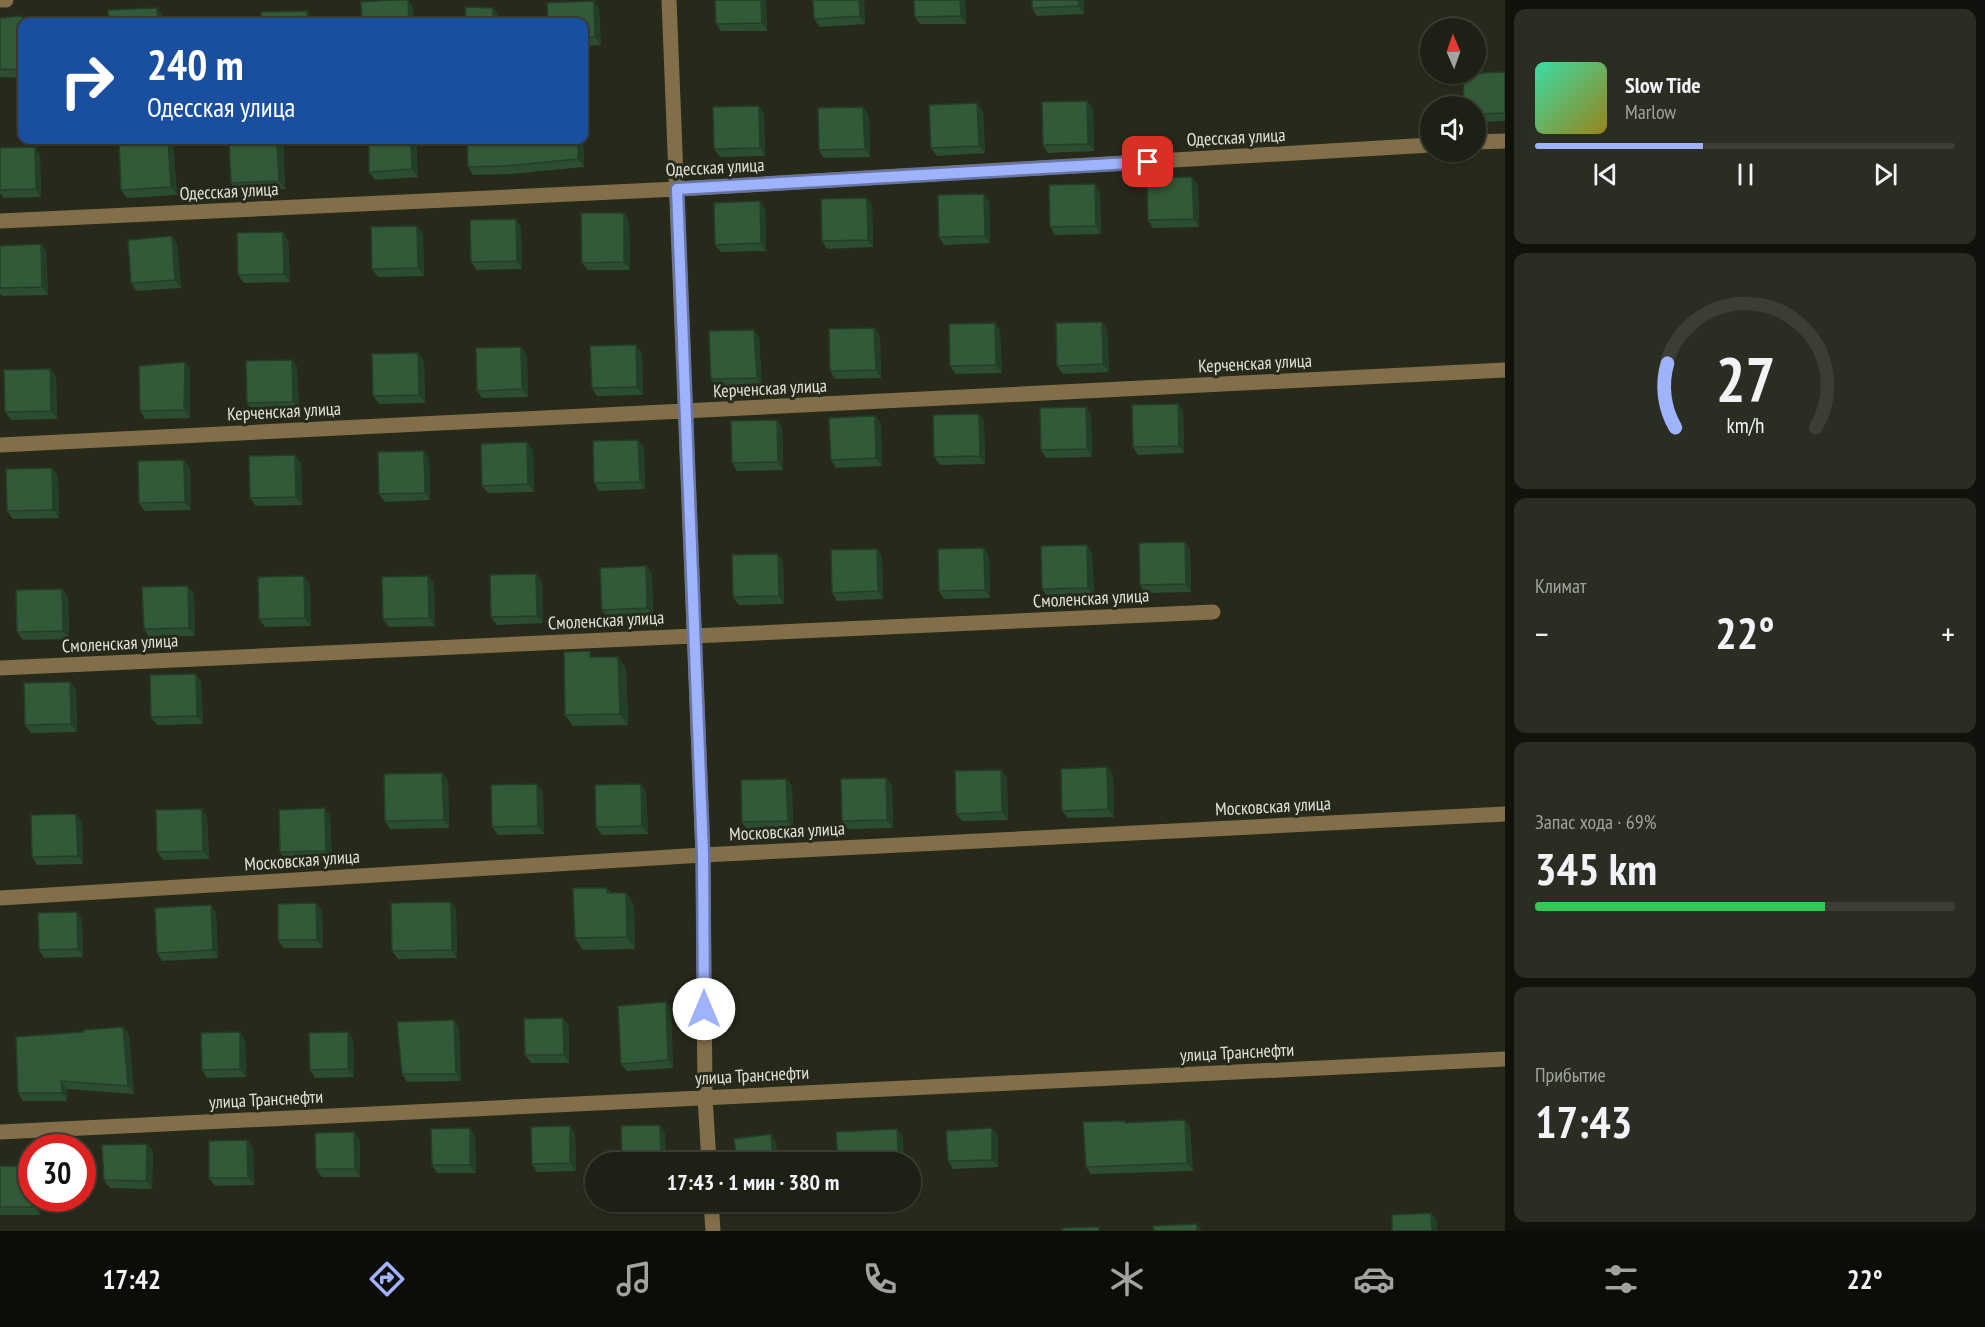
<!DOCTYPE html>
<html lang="ru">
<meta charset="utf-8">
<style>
body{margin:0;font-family:"PT Sans Narrow",sans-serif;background:#2a2d22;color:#f1f3f6;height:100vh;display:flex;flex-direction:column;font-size:22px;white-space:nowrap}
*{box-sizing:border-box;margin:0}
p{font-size:20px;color:#a0a3a0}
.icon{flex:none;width:33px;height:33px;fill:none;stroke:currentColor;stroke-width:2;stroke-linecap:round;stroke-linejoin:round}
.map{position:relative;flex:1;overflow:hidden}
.details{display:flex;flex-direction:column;gap:9px;padding:9px;background:#10120b;width:480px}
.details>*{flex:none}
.top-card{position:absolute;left:18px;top:18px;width:570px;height:126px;border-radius:12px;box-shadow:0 2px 4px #0004,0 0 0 2px #3b3e34;background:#1a4fa0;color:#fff;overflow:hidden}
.needle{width:39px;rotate:358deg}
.buttons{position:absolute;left:1420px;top:18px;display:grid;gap:12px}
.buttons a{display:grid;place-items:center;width:66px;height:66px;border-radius:50%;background:#1d2014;box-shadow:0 2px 4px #0004,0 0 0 2px #3b3e34;font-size:30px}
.speed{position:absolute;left:18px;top:1134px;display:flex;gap:12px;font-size:30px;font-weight:700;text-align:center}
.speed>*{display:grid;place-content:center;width:78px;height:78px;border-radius:50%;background:#1d2014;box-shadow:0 2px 4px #0004,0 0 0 2px #3b3e34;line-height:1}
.speed .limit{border:9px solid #d22;background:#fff;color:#111}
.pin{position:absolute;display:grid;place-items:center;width:51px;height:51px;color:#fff;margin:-26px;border-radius:12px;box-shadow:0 3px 9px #0006}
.me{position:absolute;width:66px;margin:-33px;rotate:0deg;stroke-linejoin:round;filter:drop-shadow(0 0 4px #0008)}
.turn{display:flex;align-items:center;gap:21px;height:126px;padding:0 30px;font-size:27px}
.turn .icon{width:78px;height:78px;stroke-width:2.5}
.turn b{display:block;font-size:42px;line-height:51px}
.big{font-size:45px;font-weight:600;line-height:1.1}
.details .tile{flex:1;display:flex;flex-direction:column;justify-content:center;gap:9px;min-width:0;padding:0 21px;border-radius:12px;background:#2a2d22}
.details .dial{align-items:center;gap:0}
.dial svg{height:156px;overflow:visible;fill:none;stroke:#3b3e34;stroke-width:7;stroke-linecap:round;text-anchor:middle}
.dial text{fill:#f1f3f6;stroke:none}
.song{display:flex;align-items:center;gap:18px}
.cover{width:72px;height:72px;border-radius:9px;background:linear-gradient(135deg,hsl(160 70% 55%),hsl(50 70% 35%))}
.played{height:6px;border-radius:3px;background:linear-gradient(90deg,#9fb3fd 40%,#3b3e34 40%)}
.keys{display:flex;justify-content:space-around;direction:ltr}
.heat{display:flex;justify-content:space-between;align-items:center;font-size:33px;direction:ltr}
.charge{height:9px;border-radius:4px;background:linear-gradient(90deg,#34c759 69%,#3b3e34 0)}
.trip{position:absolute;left:585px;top:1152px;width:336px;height:60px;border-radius:30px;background:#1d2014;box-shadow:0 2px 4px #0004,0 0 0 2px #3b3e34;font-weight:600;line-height:60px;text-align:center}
.menu{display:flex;height:96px;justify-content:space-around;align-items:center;background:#0c0d08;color:#a0a3a0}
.menu .icon{width:42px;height:42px}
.menu .active{color:#9fb3fd}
.menu b{font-size:27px;color:#f1f3f6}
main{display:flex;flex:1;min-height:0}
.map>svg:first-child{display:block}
</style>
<main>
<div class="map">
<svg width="1505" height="1231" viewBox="0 0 1505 1231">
<rect width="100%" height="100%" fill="#272a1a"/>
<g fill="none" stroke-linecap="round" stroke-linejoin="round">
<path stroke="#826f49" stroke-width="15" d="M0 0H6
M669 0 703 855 705 1097 709 1162
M1476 142 1505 141
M0 221 677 189 1431 145
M0 445 1505 370
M0 668 1213 612
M0 898 703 855 1505 814
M0 1132 1505 1059
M711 1202 713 1231"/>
</g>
<path fill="#2c4d30" d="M766 0 767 31H721L716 24Z
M864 0 865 24 820 27 814 19Z
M965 0 966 24H920L915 17Z
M1084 0V14L1037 16 1032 8Z
M599 9 601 45 584 46V22Z
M22 16 26 22H22V78L0 77V18Z
M1505 72V121L1476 122V106Z
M1087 101 1093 109 1094 151 1048 153 1043 145Z
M863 107 869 115 870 157 824 158 819 150Z
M983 111 985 153 937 156 931 148Z
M764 114 765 156 720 157 714 149Z
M119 140H171L173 142 177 195 127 198 121 190Z
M229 140H283L285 189 236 191 231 183Z
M369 140H416L418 177 375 180 369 172Z
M467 140H583L584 167 511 174 473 175 468 167Z
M0 148 40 155 41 197 4 198 0 193Z
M1198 185 1199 227 1153 228 1148 220Z
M1100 192 1101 234 1055 235 1050 227Z
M989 201 990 243 944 245 939 237Z
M872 205 873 247 827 249 822 241Z
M765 209 766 251 721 252 715 245Z
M624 213 629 221 630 270H588L582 263Z
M521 227 522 269 477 270 471 262Z
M423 234 424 276 378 277 372 269Z
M172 236 177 244 181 288 136 291 131 283Z
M288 240 290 282 244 283 238 275Z
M41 244 46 252 48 295 2 296 0 293V246Z
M1102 322 1107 330 1109 372 1063 374 1057 366Z
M995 323 1000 331 1002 373 956 374 950 366Z
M874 328 880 336 881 378 835 379 830 371Z
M754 330 759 338 762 386 717 387 711 379Z
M642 353 643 395 597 396 592 388Z
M527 355 528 397 482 398 477 391Z
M292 360 297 367 299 409 253 411 247 403Z
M424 361 425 403 379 404 373 396Z
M185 362 190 370V418L145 419 140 411Z
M50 369 56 377 57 419 11 420 5 412Z
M1178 404 1183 411 1184 453 1138 455 1133 447Z
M1086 407 1091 415 1092 457 1046 458 1041 450Z
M979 414 984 422 985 464 940 465 934 457Z
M875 416 881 424 882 466 836 468 831 460Z
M777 420 782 428 783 470 737 471 732 463Z
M644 447 645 489 599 491 594 483Z
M533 450 534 492 488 493 482 486Z
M429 458 430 500 385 502 379 494Z
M301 463 302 505 256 506 250 498Z
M52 468 58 476 59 518 13 519 7 511Z
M190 468 191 510 145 511 139 503Z
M1185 542 1190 550 1191 592 1145 593 1140 585Z
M877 549 882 557 883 599 837 601 832 593Z
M1092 553 1094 595 1048 597 1042 589Z
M989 555 990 598 944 599 939 591Z
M783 562 784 604 739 605 733 597Z
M646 566 652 574 653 616 607 617 602 610Z
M536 574 542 581 543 623 497 625 491 617Z
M428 576 434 584 435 626 389 627 383 619Z
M310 584 311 626 265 627 259 619Z
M62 589 68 597 69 639 23 640 17 632Z
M194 594 195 636 149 637 144 629Z
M594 657 626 668 628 725 573 726 565 715Z
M196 674 201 682 203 724 157 725 151 717Z
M70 682 76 690 77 732 31 733 25 725Z
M1107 767 1113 775 1114 817 1068 818 1062 811Z
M1001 770 1007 778 1008 820 962 821 956 814Z
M442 773 448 780 449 828 390 829 385 821Z
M886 778 892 786 893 828 847 829 842 821Z
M786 779 792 786 793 828 747 830 742 822Z
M537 784 543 792 544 834 498 835 492 827Z
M646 792 648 834 602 835 596 827Z
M76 814 82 822 83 864 37 865 32 857Z
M330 816 332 858 286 860 280 852Z
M207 817 209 859 163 860 157 852Z
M607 888 611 893H626L634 905 635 949 583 950 575 938Z
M451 902 456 910 457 958 398 959 392 951Z
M316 903 322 911 323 948H284L278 940Z
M216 913 218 958 162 961 157 953Z
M82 920 83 957 44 958 39 950Z
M666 1002 671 1010 673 1068 627 1071 621 1064Z
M454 1020 459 1028 461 1081 407 1082 402 1074Z
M569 1026V1063H531L525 1055Z
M123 1027 129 1035 134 1094 67 1089V1101H23L18 1093 84 1032Z
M348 1032 353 1040 354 1077 315 1078 310 1070Z
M245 1040 246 1077 207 1078 202 1070Z
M1185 1120 1190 1128 1193 1171 1091 1174 1086 1167 1127 1123Z
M992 1128 998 1136V1167L953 1169 948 1161Z
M354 1132 360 1140V1177H322L316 1169Z
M575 1134 576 1171 537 1172 532 1164Z
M475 1136 476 1173H437L432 1165Z
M247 1140 253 1148 254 1185 215 1186 209 1178Z
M147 1144 153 1151 152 1189 110 1188 104 1180Z
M0 1166 32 1167 40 1215H0Z"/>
<path fill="#243f27" d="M408 0 413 7 414 22H409Z
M761 0H766L767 31 762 23Z
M859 0H864L865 24 860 16Z
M960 0H965L966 24 961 16Z
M1078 0H1084V14L1079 6Z
M594 1 599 9 601 45 595 37Z
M157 8 162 15 163 22H158Z
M493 8 499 15V22H493Z
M307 11 312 19V22H307Z
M1087 101 1093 109 1094 151 1088 144Z
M977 103 983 111 985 153 979 146Z
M759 106 764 114 765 156 760 148Z
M863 107 869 115 870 157 865 149Z
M168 140H171L173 142 177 195 171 187Z
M277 140H283L285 189 279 181Z
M411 140H416L418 177 412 169Z
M578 140H583L584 167 578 159Z
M35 147 40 155 41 197 36 189Z
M1192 177 1198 185 1199 227 1194 219Z
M1095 184 1100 192 1101 234 1096 226Z
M984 194 989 201 990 243 985 236Z
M867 198 872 205 873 247 868 240Z
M760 201 765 209 766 251 761 243Z
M624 213 629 221 630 270 624 262Z
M516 219 521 227 522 269 517 261Z
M417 226 423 234 424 276 418 268Z
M283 232 288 240 290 282 284 274Z
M172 236 177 244 181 288 175 280Z
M41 244 46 252 48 295 42 287Z
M1102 322 1107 330 1109 372 1103 364Z
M995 323 1000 331 1002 373 996 365Z
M874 328 880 336 881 378 876 370Z
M754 330 759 338 762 386 757 378Z
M636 345 642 353 643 395 637 387Z
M521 347 527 355 528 397 522 389Z
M418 353 424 361 425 403 419 395Z
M292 360 297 367 299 409 293 402Z
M185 362 190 370V418L184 410Z
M50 369 56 377 57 419 51 411Z
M1178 404 1183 411 1184 453 1179 446Z
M1086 407 1091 415 1092 457 1087 449Z
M979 414 984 422 985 464 980 456Z
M875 416 881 424 882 466 876 458Z
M777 420 782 428 783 470 778 462Z
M638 440 644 447 645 489 640 482Z
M527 442 533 450 534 492 528 484Z
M424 451 429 458 430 500 425 493Z
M295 455 301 463 302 505 296 497Z
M184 460 190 468 191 510 185 502Z
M52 468 58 476 59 518 53 510Z
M1185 542 1190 550 1191 592 1186 584Z
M1087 545 1092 553 1094 595 1088 588Z
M984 548 989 555 990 598 985 590Z
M877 549 882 557 883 599 878 591Z
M778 554 783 562 784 604 779 596Z
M646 566 652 574 653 616 647 608Z
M536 574 542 581 543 623 537 616Z
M304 576 310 584 311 626 305 618Z
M428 576 434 584 435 626 429 618Z
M188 586 194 594 195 636 189 628Z
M62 589 68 597 69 639 63 631Z
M618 657 626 668 628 725 620 714Z
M196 674 201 682 203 724 197 716Z
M70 682 76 690 77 732 71 724Z
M1107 767 1113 775 1114 817 1108 809Z
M1001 770 1007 778 1008 820 1002 812Z
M442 773 448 780 449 828 444 820Z
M886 778 892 786 893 828 887 820Z
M786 779 792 786 793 828 788 821Z
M537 784 543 792 544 834 538 826Z
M641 784 646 792 648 834 642 826Z
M325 808 330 816 332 858 326 851Z
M202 809 207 817 209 859 203 851Z
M76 814 82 822 83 864 78 856Z
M626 893 634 905 635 949 627 937Z
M451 902 456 910 457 958 452 950Z
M316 903 322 911 323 948 317 940Z
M211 905 216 913 218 958 213 950Z
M77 912 82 920 83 957 78 949Z
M666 1002 671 1010 673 1068 668 1060Z
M563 1018 569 1026V1063L564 1055Z
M454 1020 459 1028 461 1081 456 1074Z
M123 1027 129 1035 134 1094 128 1086Z
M240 1032 245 1040 246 1077 240 1069Z
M348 1032 353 1040 354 1077 348 1069Z
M61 1081 67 1089V1101L62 1093Z
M1185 1120 1190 1128 1193 1171 1187 1163Z
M660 1125 665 1133 666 1162H661Z
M570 1126 575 1134 576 1171 570 1163Z
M470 1128 475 1136 476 1173 470 1165Z
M992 1128 998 1136V1167L992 1160Z
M897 1129 903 1137 904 1162H899Z
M354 1132 360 1140V1177L355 1169Z
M771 1134 776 1142 778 1162H773Z
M247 1140 253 1148 254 1185 248 1178Z
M147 1144 153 1151 152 1189 146 1181Z
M35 1198H41L40 1215 35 1207Z
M1431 1213 1437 1221V1231H1432Z
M1197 1224 1202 1231H1197Z"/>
<path fill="#335a38" stroke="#243f27" stroke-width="1.5" d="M393 0H408L409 22H362L361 2Z
M715 0H761L762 23 716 24Z
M813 0H859L860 16 814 19Z
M914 0H960L961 16 915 17Z
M1032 0H1078L1079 6 1032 8Z
M594 1 595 37 584 38V22H548L547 3Z
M466 7 493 8V22H465Z
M157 8 158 22H109L108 10Z
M307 11V22H261V12Z
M22 16V70L0 69V18Z
M1505 72V113L1476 114V106H1464L1463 74Z
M1087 101 1088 144 1043 145 1042 102Z
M977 103 979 146 931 148 929 105Z
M759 106 760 148 714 149 713 107Z
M863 107 865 149 819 150 818 108Z
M119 140H168L171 187 121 190Z
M229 140H277L279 181 231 183Z
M369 140H411L412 169 369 172Z
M467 140H578V159L506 166 468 167Z
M35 147 36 189 0 190V148Z
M1192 177 1194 219 1148 220 1147 178Z
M1095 184 1096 226 1050 227 1049 185Z
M984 194 985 236 939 237 938 195Z
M867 198 868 240 822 241 821 199Z
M760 201 761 243 715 245 714 203Z
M581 213H624V262L582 263Z
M516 219 517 261 471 262 470 220Z
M417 226 418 268 372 269 371 227Z
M283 232 284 274 238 275 237 233Z
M172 236 175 280 131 283 128 240Z
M41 244 42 287 0 288V246Z
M1102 322 1103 364 1057 366 1056 323Z
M995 323 996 365 950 366 949 324Z
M874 328 876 370 830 371 829 329Z
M754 330 757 378 711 379 709 331Z
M636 345 637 387 592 388 590 346Z
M521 347 522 389 477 391 476 348Z
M418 353 419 395 373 396 372 354Z
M292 360 293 402 247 403 246 361Z
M185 362 184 410 140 411 139 366Z
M50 369 51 411 5 412 4 370Z
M1178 404 1179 446 1133 447 1132 405Z
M1086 407 1087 449 1041 450 1040 408Z
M979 414 980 456 934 457 933 415Z
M875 416 876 458 831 460 829 418Z
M777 420 778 462 732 463 731 421Z
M638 440 640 482 594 483 593 441Z
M527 442 528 484 482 486 481 444Z
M424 451 425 493 379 494 378 452Z
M295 455 296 497 250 498 249 456Z
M184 460 185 502 139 503 138 461Z
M52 468 53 510 7 511 6 469Z
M1185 542 1186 584 1140 585 1139 543Z
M1087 545 1088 588 1042 589 1041 546Z
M984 548 985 590 939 591 938 549Z
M877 549 878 591 832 593 831 550Z
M778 554 779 596 733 597 732 555Z
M646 566 647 608 602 610 600 568Z
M536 574 537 616 491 617 490 575Z
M304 576 305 618 259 619 258 577Z
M428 576 429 618 383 619 382 577Z
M188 586 189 628 144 629 142 587Z
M62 589 63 631 17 632 16 590Z
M590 651V657H618L620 714 565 715 564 652Z
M196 674 197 716 151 717 150 675Z
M70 682 71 724 25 725 24 683Z
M1107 767 1108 809 1062 811 1061 769Z
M1001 770 1002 812 956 814 955 771Z
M442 773 444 820 385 821 384 774Z
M886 778 887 820 842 821 841 779Z
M786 779 788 821 742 822 741 780Z
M537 784 538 826 492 827 491 785Z
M641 784 642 826 596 827 595 785Z
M325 808 326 851 280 852 279 810Z
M202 809 203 851 157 852 156 810Z
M76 814 78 856 32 857 31 815Z
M573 888H607V893H626L627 937 575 938Z
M451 902 452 950 392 951 391 903Z
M316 903 317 940H278V904Z
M211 905 213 950 157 953 155 908Z
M77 912 78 949 39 950 38 913Z
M666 1002 668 1060 621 1064 618 1006Z
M563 1018 564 1055H525L524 1019Z
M454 1020 456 1074H402L397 1022Z
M123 1027 128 1086 61 1081 62 1093H18L16 1037 84 1032V1030Z
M240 1032V1069L202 1070 201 1033Z
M348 1032V1069L310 1070 309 1033Z
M1185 1120 1187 1163 1086 1167 1083 1122 1125 1121V1123Z
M660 1125 661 1162H622L621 1126Z
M570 1126V1163L532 1164 531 1127Z
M470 1128V1165H432L431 1129Z
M992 1128V1160L948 1161 946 1131Z
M897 1129 899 1162H838L836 1132Z
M354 1132 355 1169H316L315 1133Z
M771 1134 773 1162H737L734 1139Z
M247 1140 248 1178H209V1141Z
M147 1144 146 1181 104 1180 102 1145Z
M0 1166 32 1167V1198H35V1207H0Z
M1431 1213 1432 1231H1392V1215Z
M1197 1224V1231H1154L1153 1226Z
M1099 1227V1231H1063L1062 1228Z"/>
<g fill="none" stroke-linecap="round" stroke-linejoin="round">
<g stroke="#6774a4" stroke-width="15">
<path id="route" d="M704 1009 703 855 677 189 1148 162"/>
</g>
<use href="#route" stroke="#9fb3fd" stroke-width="10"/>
</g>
<g text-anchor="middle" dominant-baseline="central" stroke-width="6" stroke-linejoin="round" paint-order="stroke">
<g font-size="18" fill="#e0e3d8" stroke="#272a1a">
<text transform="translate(1236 137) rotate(-3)">Одесская улица</text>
<text transform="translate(715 167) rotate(-3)">Одесская улица</text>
<text transform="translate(229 191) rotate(-3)">Одесская улица</text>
<text transform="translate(1255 363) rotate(-3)">Керченская улица</text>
<text transform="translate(770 388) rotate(-3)">Керченская улица</text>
<text transform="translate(284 411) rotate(-3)">Керченская улица</text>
<text transform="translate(1091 598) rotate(-3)">Смоленская улица</text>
<text transform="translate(606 620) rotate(-3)">Смоленская улица</text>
<text transform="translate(120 643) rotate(-3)">Смоленская улица</text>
<text transform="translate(1273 806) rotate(-3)">Московская улица</text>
<text transform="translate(787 831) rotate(-3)">Московская улица</text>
<text transform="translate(302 860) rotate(-4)">Московская улица</text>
<text transform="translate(1237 1052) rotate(-3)">улица Транснефти</text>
<text transform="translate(752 1075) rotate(-3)">улица Транснефти</text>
<text transform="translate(266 1099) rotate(-3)">улица Транснефти</text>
</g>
</g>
</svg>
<div class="buttons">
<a><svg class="needle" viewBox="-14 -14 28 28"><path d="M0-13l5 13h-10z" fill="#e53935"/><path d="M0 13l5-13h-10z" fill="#a0a3a0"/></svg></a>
<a><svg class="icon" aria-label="sound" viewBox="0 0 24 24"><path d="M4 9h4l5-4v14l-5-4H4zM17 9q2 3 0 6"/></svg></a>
</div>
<div class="speed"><div class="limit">30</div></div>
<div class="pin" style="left:1148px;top:162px;background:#d93025"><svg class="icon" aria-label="arrive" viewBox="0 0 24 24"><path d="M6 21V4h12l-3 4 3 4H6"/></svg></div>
<svg class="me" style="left:704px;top:1009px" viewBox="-20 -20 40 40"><circle r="19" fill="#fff"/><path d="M0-13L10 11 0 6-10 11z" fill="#9fb3fd"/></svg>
<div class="trip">17:43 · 1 мин · 380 m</div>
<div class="top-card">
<div class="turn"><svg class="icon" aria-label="right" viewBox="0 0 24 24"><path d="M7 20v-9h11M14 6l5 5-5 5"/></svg><div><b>240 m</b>Одесская улица</div></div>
</div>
</div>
<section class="details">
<div class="tile">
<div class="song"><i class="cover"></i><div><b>Slow Tide</b><p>Marlow</p></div></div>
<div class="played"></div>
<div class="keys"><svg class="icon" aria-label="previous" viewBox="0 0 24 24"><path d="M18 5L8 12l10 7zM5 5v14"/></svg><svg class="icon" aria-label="pause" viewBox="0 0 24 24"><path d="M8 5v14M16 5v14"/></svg><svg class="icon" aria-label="next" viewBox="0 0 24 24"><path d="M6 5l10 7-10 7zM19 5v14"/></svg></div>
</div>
<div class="tile dial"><svg viewBox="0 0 100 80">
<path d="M14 69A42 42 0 1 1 86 69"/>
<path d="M14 69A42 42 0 0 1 10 36" stroke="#9fb3fd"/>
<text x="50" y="56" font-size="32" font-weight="700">27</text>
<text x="50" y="72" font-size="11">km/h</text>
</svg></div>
<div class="tile"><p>Климат</p>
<div class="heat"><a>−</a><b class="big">22°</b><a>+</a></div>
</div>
<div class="tile"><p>Запас хода · 69%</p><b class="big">345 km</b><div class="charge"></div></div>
<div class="tile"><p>Прибытие</p><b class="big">17:43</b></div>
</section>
</main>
<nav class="menu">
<b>17:42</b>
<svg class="icon active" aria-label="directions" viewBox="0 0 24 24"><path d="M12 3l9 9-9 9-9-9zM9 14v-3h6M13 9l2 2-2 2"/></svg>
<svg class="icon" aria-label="music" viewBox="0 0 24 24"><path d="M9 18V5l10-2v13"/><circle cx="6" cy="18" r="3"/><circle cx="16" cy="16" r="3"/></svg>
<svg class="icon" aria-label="phone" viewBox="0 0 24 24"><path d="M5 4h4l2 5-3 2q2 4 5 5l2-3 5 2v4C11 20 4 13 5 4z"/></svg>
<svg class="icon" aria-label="climate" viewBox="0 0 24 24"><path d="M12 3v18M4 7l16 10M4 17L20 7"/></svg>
<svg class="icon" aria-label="car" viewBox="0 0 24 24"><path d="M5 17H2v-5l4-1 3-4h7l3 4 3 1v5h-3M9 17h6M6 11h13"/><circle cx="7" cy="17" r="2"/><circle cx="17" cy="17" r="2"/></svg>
<svg class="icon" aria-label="filters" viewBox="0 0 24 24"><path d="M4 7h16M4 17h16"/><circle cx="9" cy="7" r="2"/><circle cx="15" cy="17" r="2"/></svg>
<b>22°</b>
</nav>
